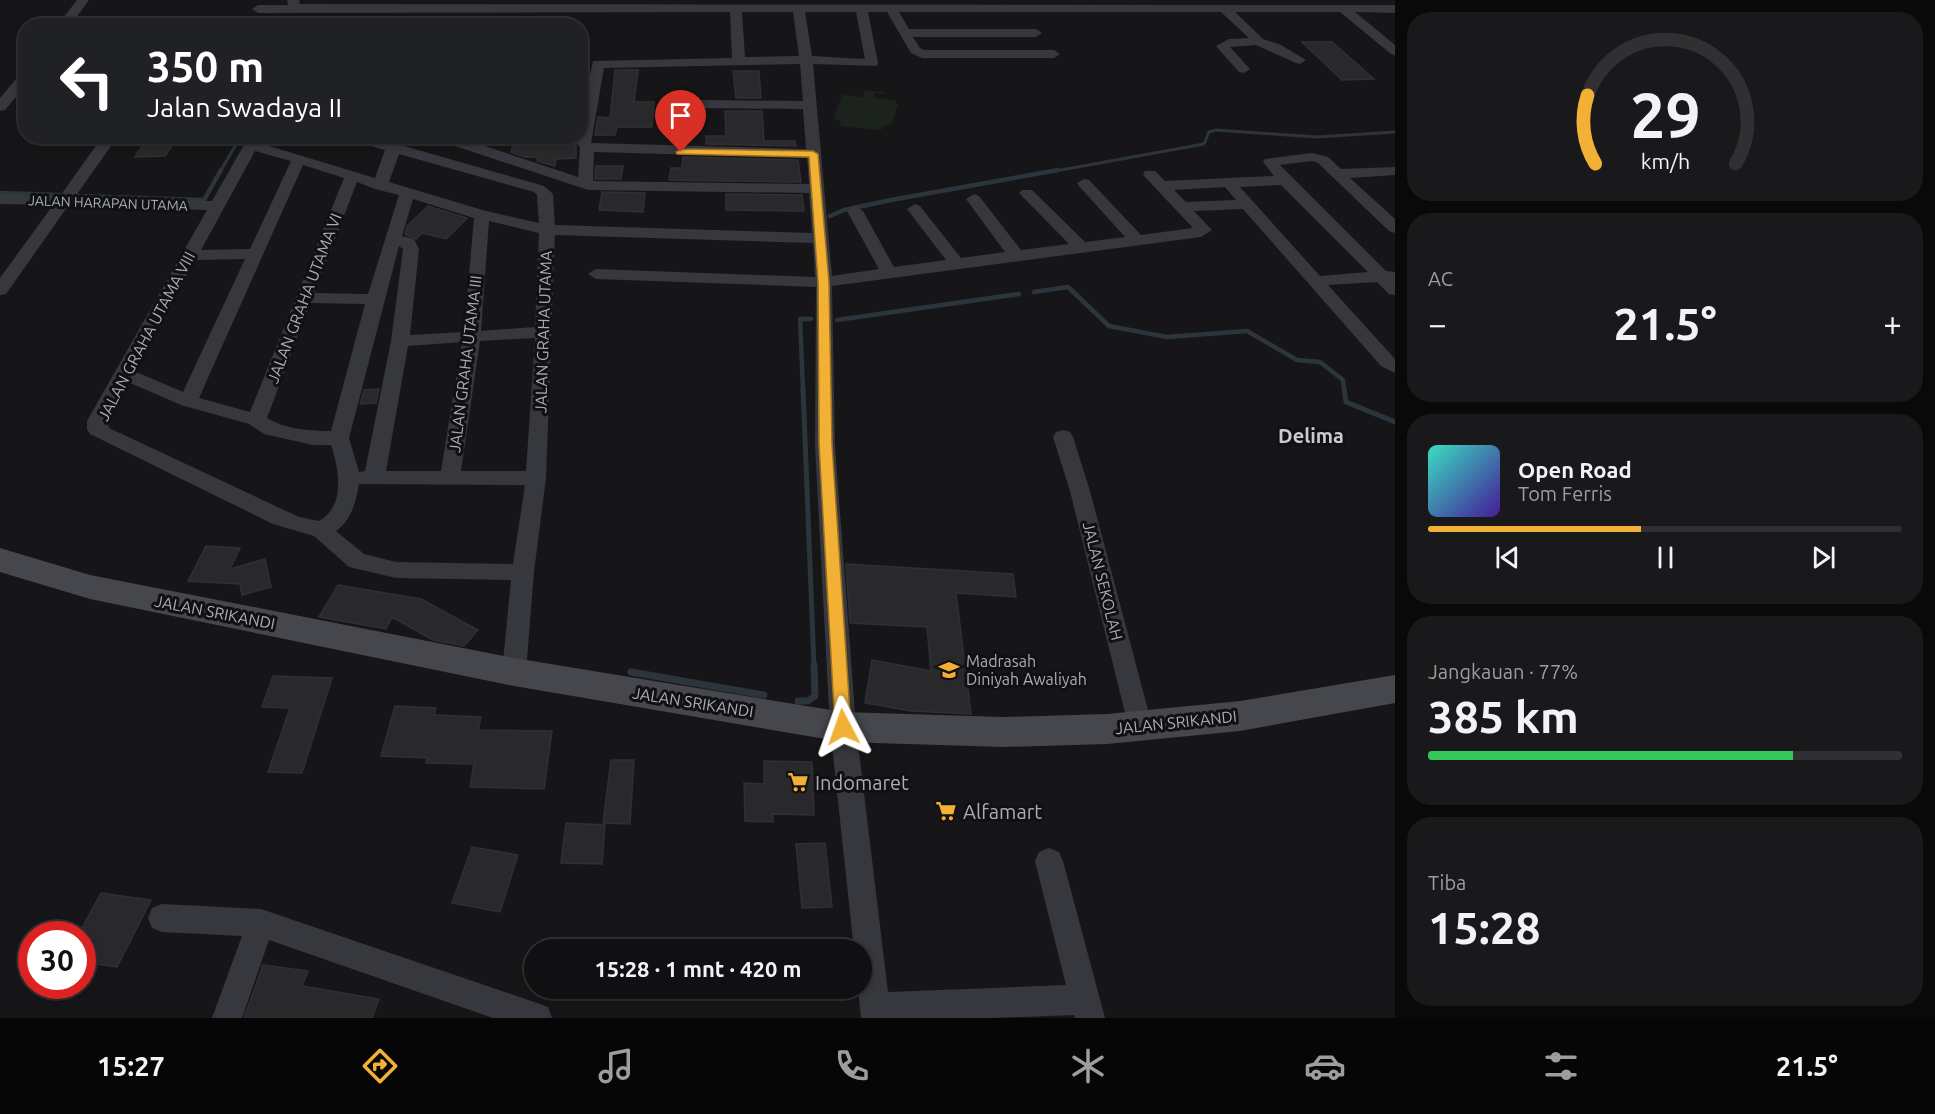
<!DOCTYPE html>
<html lang="id">
<meta charset="utf-8">
<style>
body{margin:0;font-family:Ubuntu,sans-serif;background:#19191b;color:#f1f3f6;height:100vh;display:flex;flex-direction:column;font-size:22px;white-space:nowrap}
*{box-sizing:border-box;margin:0}
p{font-size:20px;color:#9c9d9f}
.icon{flex:none;width:33px;height:33px;fill:none;stroke:currentColor;stroke-width:2;stroke-linecap:round;stroke-linejoin:round}
.map{position:relative;flex:1;overflow:hidden}
.drawer{display:flex;flex-direction:column;gap:12px;padding:12px;background:#09090a;width:540px}
.drawer>*{flex:none}
.hud{position:absolute;left:18px;top:18px;width:570px;height:126px;border-radius:24px;box-shadow:0 3px 9px #0003,0 0 0 2px #303032;background:#202124;color:#fff;overflow:hidden}
.speed{position:absolute;left:18px;top:921px;display:flex;gap:12px;font-size:30px;font-weight:700;text-align:center}
.speed>*{display:grid;place-content:center;width:78px;height:78px;border-radius:50%;background:#101012;box-shadow:0 3px 9px #0003,0 0 0 2px #303032;line-height:1}
.speed .limit{border:9px solid #d22;background:#fff;color:#111}
.pin{position:absolute;display:grid;place-items:center;width:51px;height:51px;color:#fff;margin:-62px -26px;border-radius:50% 50% 50% 0;rotate:-45deg;box-shadow:0 0 6px #0007}
.pin .icon{rotate:45deg}
.me{position:absolute;width:66px;margin:-33px;rotate:356deg;stroke-linejoin:round;filter:drop-shadow(0 0 4px #0008)}
.turn{display:flex;align-items:center;gap:21px;height:126px;padding:0 30px;font-size:27px}
.turn .icon{width:78px;height:78px;stroke-width:2.5}
.turn b{display:block;font-size:42px;line-height:51px}
.big{font-size:45px;font-weight:700;line-height:1.1}
.drawer .tile{flex:1;display:flex;flex-direction:column;justify-content:center;gap:9px;min-width:0;padding:0 21px;border-radius:24px;background:#19191b}
.drawer .dial{align-items:center;gap:0}
.dial svg{height:156px;overflow:visible;fill:none;stroke:#303032;stroke-width:7;stroke-linecap:round;text-anchor:middle}
.dial text{fill:#f1f3f6;stroke:none}
.song{display:flex;align-items:center;gap:18px}
.cover{width:72px;height:72px;border-radius:9px;background:linear-gradient(135deg,hsl(170 70% 55%),hsl(260 70% 35%))}
.played{height:6px;border-radius:3px;background:linear-gradient(90deg,#f2b134 45%,#303032 45%)}
.keys{display:flex;justify-content:space-around;direction:ltr}
.heat{display:flex;justify-content:space-between;align-items:center;font-size:33px;direction:ltr}
.charge{height:9px;border-radius:4px;background:linear-gradient(90deg,#34c759 77%,#303032 0)}
.trip{position:absolute;left:524px;top:939px;width:348px;height:60px;border-radius:30px;background:#101012;box-shadow:0 3px 9px #0003,0 0 0 2px #303032;font-weight:700;line-height:60px;text-align:center}
.dock{display:flex;height:96px;justify-content:space-around;align-items:center;background:#060607;color:#9c9d9f}
.dock .icon{width:42px;height:42px}
.dock .on{color:#f2b134}
.dock b{font-size:27px;color:#f1f3f6}
main{display:flex;flex:1;min-height:0}
.map>svg:first-child{display:block}
</style>
<main>
<div class="map">
<svg width="1395" height="1018" viewBox="0 0 1395 1018">
<rect width="100%" height="100%" fill="#161618"/>
<path fill="#1c231d" d="M865 90 883 92V94L875 93 874 98 896 100V104H898L892 124 883 126 881 130 839 126 841 121 833 119 842 95 863 97Z"/>
<g fill="none" stroke-linecap="round" stroke-linejoin="round">
<path stroke="#2c353c" stroke-width="3" d="M220 172 241 136
M1050 172 1204 144 1209 132 1216 130 1317 137 1395 132"/>
<path stroke="#2c353c" stroke-width="4.5" d="M0 193 60 195
M77 196 204 200 221 170
M830 216 844 210 891 200 1058 170
M1034 292 1068 287 1109 326 1167 337 1247 331 1297 360 1320 362 1343 380 1344 389
M837 320 1019 294
M803 389 800 319H811"/>
<path stroke="#2c353c" stroke-width="5" d="M803 388 814 666
M1344 388 1346 402 1395 422"/>
<path stroke="#2c353c" stroke-width="7" d="M631 672 764 695
M798 701H808L815 696 814 665"/>
</g>
<path fill="#29292c" stroke="#303034" stroke-width="1.5" d="M1302 42H1332L1374 79 1342 80Z
M615 70H638L634 102H654L652 127H617L615 135H595L598 117 610 118Z
M733 71H759L761 98H736Z
M725 111H762L764 141H795L796 146 706 144V136H726Z
M576 136V158L556 159 555 166 537 161 538 157H525L511 152 515 137Z
M145 142H175L165 156 135 157Z
M683 157 798 160 801 182 669 180 671 168H682Z
M596 166H623L621 179H595Z
M602 192 645 193 643 212 599 210Z
M726 194 802 195 804 211 726 210Z
M428 206 467 218 446 239 422 233 416 239 405 234 407 226Z
M379 389 376 403 360 404 364 390Z
M206 546 240 548 230 569 265 559 271 587 242 595 240 584 188 581Z
M846 564 1013 574 1016 597 956 593 971 714 911 711 865 703 872 660 931 671 927 627 850 623Z
M338 585 421 599 478 630 464 646 433 640 392 617 386 629 319 617Z
M273 676 332 678 302 773 268 772 290 708 262 707Z
M395 706 436 708 434 715 481 717 478 730 552 731 544 789 470 787 474 764 426 763 427 758 381 756Z
M611 760H634L630 824 603 823Z
M764 761 812 762 814 815 773 814V822L745 821 744 783 764 784Z
M566 823 605 825 602 864 561 863Z
M825 843 832 907 802 908 796 844Z
M472 847 518 855 500 912 452 903Z
M101 893 151 900 117 967 82 962V928Z
M263 965 308 971 302 986 379 999 372 1018H244Z"/>
<g fill="none" stroke-linecap="round" stroke-linejoin="round">
<path fill="#37383d" fill-rule="evenodd" d="M77 0H89L70 26H57Z
M287 0H299L300 4 1395 5V13L1355 12 1395 45V55L1391 54 1340 12H1235L1263 39 1281 45 1306 60 1300 64 1296 63 1256 45 1230 47 1250 69 1244 73 1239 72 1216 46 1229 39 1249 38 1221 12H899L909 29H1036L1042 33 1036 37H913L920 48 924 50H1054L1060 54 1054 58H922L911 53 887 12H868L878 63 877 66 813 64 832 276 879 269 847 211 855 206 863 211 894 267 946 260 907 209 915 204 920 206 961 258 1005 252 966 199 974 194 979 196 1021 250 1069 244 1022 196 1019 193 1022 190H1032L1085 242 1125 237 1079 186 1077 183 1084 179 1089 180 1141 235 1193 228 1145 177 1143 174 1145 171H1155L1165 181 1274 176 1263 162 1265 159 1312 153 1328 157 1341 169 1395 167V175L1350 178 1395 219V233L1389 231 1318 163 1312 161 1280 165 1386 271 1395 272V295L1389 294 1377 282 1328 285 1395 359V373L1381 366 1243 209 1194 211 1212 230 1201 237 832 286 835 445 856 727 888 992 1066 985 1035 861 1039 852 1049 848 1059 852 1063 861 1105 1018H1075L1074 1015 993 1018H861L858 988H861V950H854L830 727 815 445 816 287 596 279 588 274 596 269 815 277 813 243 555 235 546 478 534 572 526 672 522 679 514 682 506 679 502 672 511 580 396 578 349 567 314 536 273 524 90 434 87 429V421L207 210 68 206 6 294 0 295V278L53 205 0 204V194L60 196 103 136H118L75 197 212 201 249 136H263L259 143 375 178 385 150 347 139 345 136H369L391 143 398 136H414L404 146 544 186 553 194 555 225 812 233 809 193 588 190 434 139 432 136H455L578 177 580 148 577 143 578 136H580V124L593 61 732 58 730 12 258 13 252 9 258 5H288ZM742 12H793L799 56 745 57ZM805 12H856L865 59 812 56ZM800 64 803 101 698 100 691 104 698 108 803 109 806 149 591 143 604 68ZM255 151 291 161 250 249 201 250ZM594 152 807 158 809 184 593 181ZM399 154 534 192 537 195 539 223 486 211 389 182ZM303 165 344 178 250 412 199 398ZM357 182 375 189 399 195 368 294 314 293ZM1281 185 1368 272 1320 276 1240 187ZM1225 187 1236 200 1186 202 1174 190ZM413 199 474 218 464 332 410 335 419 249 414 239 402 236ZM489 221 539 233 535 327 481 331ZM399 246 403 249 391 341 365 471 359 472 349 438ZM245 259 183 392 134 371 195 260ZM310 303 365 304 331 431C309 431 285 429 267 418ZM535 338 526 471H461L480 341ZM462 342 441 471H386L408 346ZM128 382 181 405 249 424 264 434 313 445H331C339 469 346 506 319 521L299 517 109 428 107 421ZM359 484 525 485 513 564 396 562 364 554 336 531C351 521 356 502 359 484Z
M26 72V85L5 110 0 111V98L21 73Z
M1063 430 1070 432 1073 437 1090 491 1152 725 1149 732 1140 736 1131 732 1128 725 1070 491 1053 437 1056 432Z
M162 904 261 909 537 1003 548 1007 552 1018H493L269 940 242 1018H212L242 936 162 932 152 928 148 918 152 908Z"/>
<path fill="#45474d" fill-rule="evenodd" d="M0 548 90 575 514 658 843 712 1003 717 1107 714 1240 701 1395 675V703L1240 731 1107 744 1003 747 843 742 514 686 90 599 0 572Z"/>
</g>
<path fill="#f2b134" stroke="#9d7322" stroke-width="1.5" d="M681 149 813 151 818 154 829 282 832 445 851 727 849 732 843 734 837 732 835 727 819 445 818 282 809 157 677 154 676 152Z"/>
<defs>
<g id="school-bare" transform="scale(1.62)"><path d="M0-5L7-2L0 1L-7-2ZM-4 1L0 2.5L4 1V4Q0 6-4 4Z" fill="#f2b134" stroke="#111113" stroke-width="2.5" paint-order="stroke"/></g>
<g id="supermarket-bare" transform="scale(1.62)"><path d="M-6-5.5h2.5l.6 2H6L4.5 2H-2.5L-4.4-4H-6ZM-1.5 3.2a1.3 1.3 0 1 0 .1 0ZM3 3.2a1.3 1.3 0 1 0 .1 0Z" fill="#f2b134" stroke="#111113" stroke-width="2.5" paint-order="stroke"/></g>
</defs>
<g fill-rule="evenodd">
<use href="#school-bare" x="949" y="670"/>
<use href="#supermarket-bare" x="798" y="782"/>
<use href="#supermarket-bare" x="946" y="811"/>
</g>
<g text-anchor="middle" dominant-baseline="central" stroke-width="6" stroke-linejoin="round" paint-order="stroke">
<g font-size="14" fill="#a8adb8" stroke="#111113">
<text transform="translate(108 203) rotate(2)">JALAN HARAPAN UTAMA</text>
</g>
<g font-size="16" fill="#a8adb8" stroke="#111113">
<text transform="translate(304 298) rotate(-69)">JALAN GRAHA UTAMA VI</text>
<text transform="translate(543 332) rotate(-88)">JALAN GRAHA UTAMA</text>
<text transform="translate(146 336) rotate(-62)">JALAN GRAHA UTAMA VIII</text>
<text transform="translate(465 364) rotate(-83)">JALAN GRAHA UTAMA III</text>
<text transform="translate(1103 581) rotate(76)">JALAN SEKOLAH</text>
<text transform="translate(215 612) rotate(11)">JALAN SRIKANDI</text>
<text transform="translate(693 702) rotate(9)">JALAN SRIKANDI</text>
<text transform="translate(1176 722) rotate(-6)">JALAN SRIKANDI</text>
</g>
<g font-size="16" fill="#a8adb8" stroke="#111113" text-anchor="start">
<text x="966" y="661">Madrasah<tspan x="966" dy="18">Diniyah Awaliyah</tspan></text>
</g>
<g font-size="20" font-weight="bold" fill="#c9ccd4" stroke="#111113">
<text x="1311" y="435">Delima</text>
</g>
<g font-size="20" fill="#a8adb8" stroke="#111113" text-anchor="start">
<text x="815" y="782">Indomaret</text>
<text x="963" y="811">Alfamart</text>
</g>
</g>
</svg>
<div class="speed"><div class="limit">30</div></div>
<div class="pin" style="left:681px;top:152px;background:#d93025"><svg class="icon" aria-label="arrive" viewBox="0 0 24 24"><path d="M6 21V4h12l-3 4 3 4H6"/></svg></div>
<svg class="me" style="left:843px;top:727px" viewBox="-20 -20 40 40"><path d="M0-17L14 15 0 8-14 15z" fill="#f2b134" stroke="#fff" stroke-width="4"/></svg>
<div class="trip">15:28 · 1 mnt · 420 m</div>
<div class="hud">
<div class="turn"><svg class="icon" aria-label="left" viewBox="0 0 24 24"><path d="M17 20v-9H6M10 6l-5 5 5 5"/></svg><div><b>350 m</b>Jalan Swadaya II</div></div>
</div>
</div>
<section class="drawer">
<div class="tile dial"><svg viewBox="0 0 100 80">
<path d="M14 69A42 42 0 1 1 86 69"/>
<path d="M14 69A42 42 0 0 1 10 34" stroke="#f2b134"/>
<text x="50" y="56" font-size="32" font-weight="700">29</text>
<text x="50" y="72" font-size="11">km/h</text>
</svg></div>
<div class="tile"><p>AC</p>
<div class="heat"><a>−</a><b class="big">21.5°</b><a>+</a></div>
</div>
<div class="tile">
<div class="song"><i class="cover"></i><div><b>Open Road</b><p>Tom Ferris</p></div></div>
<div class="played"></div>
<div class="keys"><svg class="icon" aria-label="previous" viewBox="0 0 24 24"><path d="M18 5L8 12l10 7zM5 5v14"/></svg><svg class="icon" aria-label="pause" viewBox="0 0 24 24"><path d="M8 5v14M16 5v14"/></svg><svg class="icon" aria-label="next" viewBox="0 0 24 24"><path d="M6 5l10 7-10 7zM19 5v14"/></svg></div>
</div>
<div class="tile"><p>Jangkauan · 77%</p><b class="big">385 km</b><div class="charge"></div></div>
<div class="tile"><p>Tiba</p><b class="big">15:28</b></div>
</section>
</main>
<nav class="dock">
<b>15:27</b>
<svg class="icon on" aria-label="directions" viewBox="0 0 24 24"><path d="M12 3l9 9-9 9-9-9zM9 14v-3h6M13 9l2 2-2 2"/></svg>
<svg class="icon" aria-label="music" viewBox="0 0 24 24"><path d="M9 18V5l10-2v13"/><circle cx="6" cy="18" r="3"/><circle cx="16" cy="16" r="3"/></svg>
<svg class="icon" aria-label="phone" viewBox="0 0 24 24"><path d="M5 4h4l2 5-3 2q2 4 5 5l2-3 5 2v4C11 20 4 13 5 4z"/></svg>
<svg class="icon" aria-label="climate" viewBox="0 0 24 24"><path d="M12 3v18M4 7l16 10M4 17L20 7"/></svg>
<svg class="icon" aria-label="car" viewBox="0 0 24 24"><path d="M5 17H2v-5l4-1 3-4h7l3 4 3 1v5h-3M9 17h6M6 11h13"/><circle cx="7" cy="17" r="2"/><circle cx="17" cy="17" r="2"/></svg>
<svg class="icon" aria-label="filters" viewBox="0 0 24 24"><path d="M4 7h16M4 17h16"/><circle cx="9" cy="7" r="2"/><circle cx="15" cy="17" r="2"/></svg>
<b>21.5°</b>
</nav>
